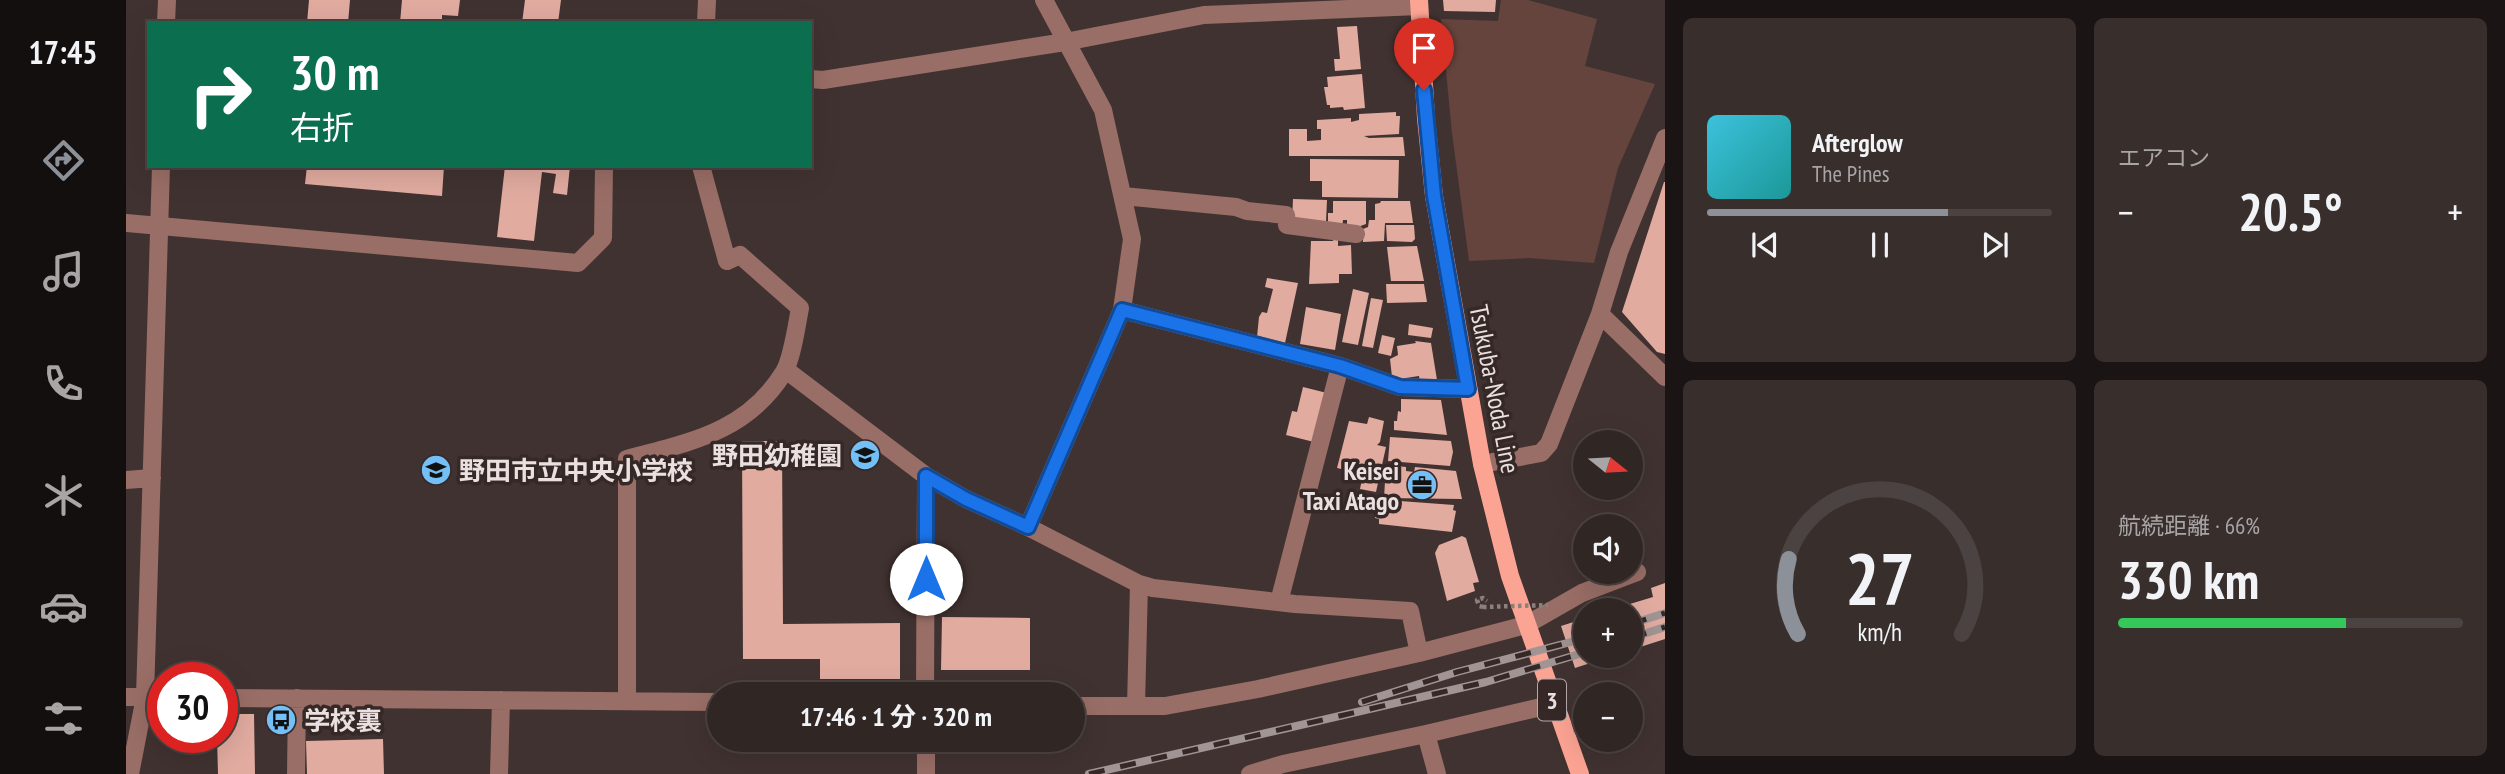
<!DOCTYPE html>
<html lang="ja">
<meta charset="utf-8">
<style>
body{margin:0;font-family:"PT Sans Narrow","Noto Sans JP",sans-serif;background:#382e2c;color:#f1f3f6;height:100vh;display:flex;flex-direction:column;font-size:26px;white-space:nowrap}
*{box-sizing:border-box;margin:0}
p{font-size:23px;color:#a8a5a6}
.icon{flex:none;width:38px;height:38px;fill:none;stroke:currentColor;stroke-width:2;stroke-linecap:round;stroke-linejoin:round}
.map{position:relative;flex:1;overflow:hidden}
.side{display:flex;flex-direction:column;gap:18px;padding:18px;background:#1a1514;width:840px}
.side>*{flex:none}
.guide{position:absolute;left:21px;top:21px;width:665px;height:147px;border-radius:0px;box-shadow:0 7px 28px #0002,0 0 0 2px #4b4341;background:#0b6e4f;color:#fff;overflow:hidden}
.needle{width:46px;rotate:108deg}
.fabs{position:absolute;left:1447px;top:430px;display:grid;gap:14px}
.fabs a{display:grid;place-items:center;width:70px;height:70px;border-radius:50%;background:#302624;box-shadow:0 7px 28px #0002,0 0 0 2px #4b4341;font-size:35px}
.speed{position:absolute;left:21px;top:662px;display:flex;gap:14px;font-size:35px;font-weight:700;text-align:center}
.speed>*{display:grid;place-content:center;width:91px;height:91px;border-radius:50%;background:#302624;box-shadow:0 7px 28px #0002,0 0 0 2px #4b4341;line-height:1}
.speed .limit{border:10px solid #d22;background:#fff;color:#111}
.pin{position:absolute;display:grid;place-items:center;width:60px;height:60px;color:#fff;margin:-72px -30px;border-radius:50% 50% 50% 0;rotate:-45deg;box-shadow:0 0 7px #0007}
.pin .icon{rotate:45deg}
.me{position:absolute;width:77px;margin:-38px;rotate:0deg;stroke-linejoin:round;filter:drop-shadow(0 0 5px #0008)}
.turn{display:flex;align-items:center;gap:24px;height:147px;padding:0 28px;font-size:32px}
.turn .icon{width:91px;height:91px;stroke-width:2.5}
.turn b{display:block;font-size:49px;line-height:60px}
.big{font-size:52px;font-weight:700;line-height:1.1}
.side .widget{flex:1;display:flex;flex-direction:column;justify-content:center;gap:10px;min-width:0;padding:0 24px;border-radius:10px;background:#382e2c}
.side .dial{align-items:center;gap:0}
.dial svg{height:182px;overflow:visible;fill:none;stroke:#4b4341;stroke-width:7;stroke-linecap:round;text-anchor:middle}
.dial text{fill:#f1f3f6;stroke:none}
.song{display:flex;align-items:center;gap:21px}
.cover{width:84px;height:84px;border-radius:10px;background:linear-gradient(135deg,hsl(190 70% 55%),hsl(180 70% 35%))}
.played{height:7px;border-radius:4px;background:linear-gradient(90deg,#8c9099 70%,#4b4341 70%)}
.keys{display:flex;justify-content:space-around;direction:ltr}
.heat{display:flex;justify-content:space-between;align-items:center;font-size:38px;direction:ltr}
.charge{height:10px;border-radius:5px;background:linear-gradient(90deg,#34c759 66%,#4b4341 0)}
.side .tiles{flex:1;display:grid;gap:18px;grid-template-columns:repeat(2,1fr)}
.trip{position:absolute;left:581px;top:682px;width:378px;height:70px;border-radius:35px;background:#302624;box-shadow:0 7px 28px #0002,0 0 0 2px #4b4341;font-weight:700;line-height:70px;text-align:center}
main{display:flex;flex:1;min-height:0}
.tab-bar{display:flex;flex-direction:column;width:126px;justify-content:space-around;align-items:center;background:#130f0e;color:#a8a5a6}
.tab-bar .icon{width:49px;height:49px}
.tab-bar .current{color:#8c9099}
.tab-bar b{font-size:32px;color:#f1f3f6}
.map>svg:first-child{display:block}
</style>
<main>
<nav class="tab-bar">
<b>17:45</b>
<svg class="icon current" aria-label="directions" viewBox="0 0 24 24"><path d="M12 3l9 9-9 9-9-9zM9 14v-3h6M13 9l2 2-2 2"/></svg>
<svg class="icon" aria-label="music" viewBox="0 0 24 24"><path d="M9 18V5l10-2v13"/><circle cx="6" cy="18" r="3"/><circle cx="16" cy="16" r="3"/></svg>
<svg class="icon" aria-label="phone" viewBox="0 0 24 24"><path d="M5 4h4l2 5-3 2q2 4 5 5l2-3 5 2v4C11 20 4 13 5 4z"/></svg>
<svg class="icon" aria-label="climate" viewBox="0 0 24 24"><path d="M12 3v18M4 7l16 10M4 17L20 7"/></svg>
<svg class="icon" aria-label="car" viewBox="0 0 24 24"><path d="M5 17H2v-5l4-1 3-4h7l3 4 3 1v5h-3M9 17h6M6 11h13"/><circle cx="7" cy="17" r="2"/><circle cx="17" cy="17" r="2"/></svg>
<svg class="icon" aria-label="filters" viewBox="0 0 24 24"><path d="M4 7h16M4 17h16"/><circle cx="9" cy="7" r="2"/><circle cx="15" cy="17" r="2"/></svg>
</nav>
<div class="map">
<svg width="1539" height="774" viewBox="0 0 1539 774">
<rect width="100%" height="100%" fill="#403230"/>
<path fill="#66443e" d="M1375 0H1402L1471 19 1459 66 1529 84 1492 168 1468 263 1403 258 1343 261 1326 133 1315 19 1372 21Z"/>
<path fill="#e1aba0" d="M183 0H224L222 23H181Z
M276 0H334L332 16 316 15V23H274Z
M399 0H435L432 23H396Z
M1317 0H1370L1369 12 1318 11Z
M1231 26 1235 69 1209 71 1208 59H1214L1211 27Z
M1236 74 1239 108 1218 110 1217 107 1204 108V105H1201L1198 87H1202L1201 77Z
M1270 112V116H1274L1273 134 1238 136 1243 138 1277 137 1279 156H1163V129H1181V141L1195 140V129H1191V120L1225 118V122L1233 120V114Z
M1184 159 1273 160 1272 198 1196 197V181H1184Z
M181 166H318L316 196 179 184Z
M379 166H444L441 195 427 193 430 174 416 172 408 241 371 237Z
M1538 182H1539V354L1531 352 1496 312Z
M1167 199 1201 200 1200 222 1166 221Z
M1207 201H1240V224L1229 228 1221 227V220H1217L1216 228 1202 225V213H1207Z
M1255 201H1284L1287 223H1259L1258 241 1237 242V229L1242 227 1243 220H1249V204L1254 203Z
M1260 225H1288L1289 239 1286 242 1261 241Z
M1208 238 1212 239V246L1225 245 1226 274H1213V283L1183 284 1185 241H1207Z
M1291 246 1298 281H1265L1261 247Z
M1141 278 1172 283 1159 343 1131 337 1133 317 1136 312 1141 313 1147 289 1139 287Z
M1260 284H1298L1301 302 1261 303Z
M1227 289 1243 293 1232 345 1216 342Z
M1245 298 1257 300 1247 348 1236 346Z
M1180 307 1215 314 1209 350 1174 344Z
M1283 324 1307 328 1305 338 1282 335Z
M1256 335 1269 338 1265 356 1252 353Z
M1289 341 1305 343 1311 380 1294 382 1293 376 1273 379 1271 376 1266 377 1264 359 1272 355 1271 346 1290 343Z
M1177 387 1201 393 1188 442 1160 435 1166 411 1171 412Z
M1275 399 1315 400 1321 435 1268 430V421H1271L1272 411 1275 412Z
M1243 417 1258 421 1254 442 1251 445 1260 447 1250 492 1234 489 1237 474 1211 468 1223 421 1241 424Z
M1264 437 1325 441 1327 452 1324 466 1262 461Z
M616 441H656L657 624 774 623V679H694V659H617Z
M1260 465 1280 467V471L1288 472 1289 467 1330 471 1336 499 1258 498Z
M1234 493 1249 496 1246 510 1231 506Z
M1274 501 1328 505 1327 510 1330 511 1326 532 1253 524V519L1249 518 1251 506H1253L1254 502 1274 505Z
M1336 536 1340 538 1353 582 1347 583 1349 591 1321 601 1309 553 1313 545Z
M1539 583V639L1505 650V611L1484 610 1527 597 1525 588Z
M816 617 904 618V670H815Z
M1460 618V656L1483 657 1449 668 1435 626Z
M96 714H128L129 774H92L91 737H96Z
M257 739 258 774H181L180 741Z"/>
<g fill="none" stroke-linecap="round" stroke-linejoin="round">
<path stroke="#8b807e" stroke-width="4.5" stroke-dasharray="3.5 3.5" stroke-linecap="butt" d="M1357 607 1353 606 1351 600 1357 598 1361 601"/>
<path stroke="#996e66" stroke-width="18" d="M40 23 41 0
M580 23 581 0
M684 79 697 80 939 42 1078 15 1293 6
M997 196 1110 207 1121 211 1160 215 1161 225 1230 234
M0 223 452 263 477 238 478 166
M996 310 1214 366 1274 387 1342 389
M1474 314 1539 377
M660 370 800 476 840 499 902 527 1013 584 1027 588 1169 604 1284 611 1293 653
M1356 464 1415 453 1423 444 1474 314 1493 252 1539 138
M0 480 26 478
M902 527 996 310 1006 239 977 110 918 0
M1153 602 1214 366
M799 695 800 476
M0 697H37
M96 698 593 702
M501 701V459C564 442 621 432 658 372 666 359 671 324 674 308L614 255 601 261 575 166
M947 706H1039L1132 689 1293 653 1400 625 1456 593 1511 572
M1010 706 1013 584
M1300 734 1311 774
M800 740V774
M4 774 19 697 35 166
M170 774 171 698
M373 774 375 700
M1124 774 1157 764 1300 734 1428 704"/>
<path stroke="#fca494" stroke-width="18" d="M1293 0 1300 118 1308 196 1356 464 1384 576 1454 774"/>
<g stroke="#a09594" stroke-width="8">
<path id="rail" d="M1505 624 1539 613
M1505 638 1539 627
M1236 702 1331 672 1460 638
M963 774 1360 682 1460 652"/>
</g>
<use href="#rail" stroke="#352826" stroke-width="5" stroke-dasharray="16" stroke-linecap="butt"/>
<path stroke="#8b807e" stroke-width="4.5" stroke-dasharray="3.5 3.5" stroke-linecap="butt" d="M1357 607 1422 605"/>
</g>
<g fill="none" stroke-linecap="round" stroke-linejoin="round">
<g stroke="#114b97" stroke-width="18">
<path id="route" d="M800 579V476L840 499 902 527 996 310 1214 366 1274 387 1342 389 1308 196 1298 90"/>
</g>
<use href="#route" stroke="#1a73e8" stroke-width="12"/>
</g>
<defs>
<g id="school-disc" transform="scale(1.575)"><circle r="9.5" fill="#74c0f6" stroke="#352826"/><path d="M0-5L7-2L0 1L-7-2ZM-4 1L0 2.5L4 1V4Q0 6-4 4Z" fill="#111"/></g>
<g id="office-disc" transform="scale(1.575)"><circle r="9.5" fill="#74c0f6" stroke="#352826"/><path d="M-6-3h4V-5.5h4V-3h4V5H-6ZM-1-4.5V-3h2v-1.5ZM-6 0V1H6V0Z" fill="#111"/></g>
<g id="bus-disc" transform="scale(1.575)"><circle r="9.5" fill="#74c0f6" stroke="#352826"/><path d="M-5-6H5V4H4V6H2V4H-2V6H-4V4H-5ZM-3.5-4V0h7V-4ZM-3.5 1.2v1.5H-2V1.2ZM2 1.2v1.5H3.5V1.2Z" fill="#111"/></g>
</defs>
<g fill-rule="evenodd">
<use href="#school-disc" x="739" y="455"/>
<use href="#school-disc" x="310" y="470"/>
<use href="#office-disc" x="1296" y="485"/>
<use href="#bus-disc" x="155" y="720"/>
</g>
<g text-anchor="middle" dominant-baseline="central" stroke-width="7" stroke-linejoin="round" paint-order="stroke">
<rect fill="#352826" stroke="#b3a9a8" stroke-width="2" x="1412" y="679.5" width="28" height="41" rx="5"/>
<g font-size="24" font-weight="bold" fill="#e9e0df">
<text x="1426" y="700">3</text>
</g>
<g font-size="26" fill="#e9e0df" stroke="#352826">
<text transform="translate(1369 389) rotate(79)">Tsukuba-Noda Line</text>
</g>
<g font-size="26" font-weight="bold" fill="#e9e0df" stroke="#352826" text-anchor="end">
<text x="716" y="455">野田幼稚園</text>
<text x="333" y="470" text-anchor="start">野田市立中央小学校</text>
<text x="1273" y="470">Keisei<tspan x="1273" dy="30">Taxi Atago</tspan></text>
<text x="178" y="720" text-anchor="start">学校裏</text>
</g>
</g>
</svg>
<div class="fabs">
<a><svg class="needle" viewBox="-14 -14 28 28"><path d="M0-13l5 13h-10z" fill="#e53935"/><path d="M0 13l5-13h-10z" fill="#a8a5a6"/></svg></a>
<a><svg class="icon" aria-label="sound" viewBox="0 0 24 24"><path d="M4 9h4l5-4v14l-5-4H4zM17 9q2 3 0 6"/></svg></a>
<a>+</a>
<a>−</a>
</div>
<div class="speed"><div class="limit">30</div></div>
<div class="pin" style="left:1298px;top:90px;background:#d93025"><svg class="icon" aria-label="arrive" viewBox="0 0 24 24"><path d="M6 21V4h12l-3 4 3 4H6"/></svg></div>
<svg class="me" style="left:800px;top:579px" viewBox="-20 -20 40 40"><circle r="19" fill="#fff"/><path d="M0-13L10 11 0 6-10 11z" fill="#1a73e8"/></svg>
<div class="trip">17:46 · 1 分 · 320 m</div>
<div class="guide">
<div class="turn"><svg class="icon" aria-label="right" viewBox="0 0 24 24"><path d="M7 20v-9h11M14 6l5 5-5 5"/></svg><div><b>30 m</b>右折</div></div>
</div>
</div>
<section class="side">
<div class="tiles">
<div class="widget">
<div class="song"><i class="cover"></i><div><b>Afterglow</b><p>The Pines</p></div></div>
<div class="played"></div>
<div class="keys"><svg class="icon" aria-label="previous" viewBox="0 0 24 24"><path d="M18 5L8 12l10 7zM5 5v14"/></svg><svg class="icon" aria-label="pause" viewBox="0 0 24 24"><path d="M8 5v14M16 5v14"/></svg><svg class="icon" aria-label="next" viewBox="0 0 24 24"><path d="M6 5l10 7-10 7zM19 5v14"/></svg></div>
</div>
<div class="widget"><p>エアコン</p>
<div class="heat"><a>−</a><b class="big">20.5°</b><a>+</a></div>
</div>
<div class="widget dial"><svg viewBox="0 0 100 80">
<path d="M14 69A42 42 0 1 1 86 69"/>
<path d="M14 69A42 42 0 0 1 10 36" stroke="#8c9099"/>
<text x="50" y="56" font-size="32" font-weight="700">27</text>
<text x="50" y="72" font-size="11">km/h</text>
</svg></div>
<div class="widget"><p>航続距離 · 66%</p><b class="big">330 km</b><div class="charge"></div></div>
</div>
</section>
</main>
